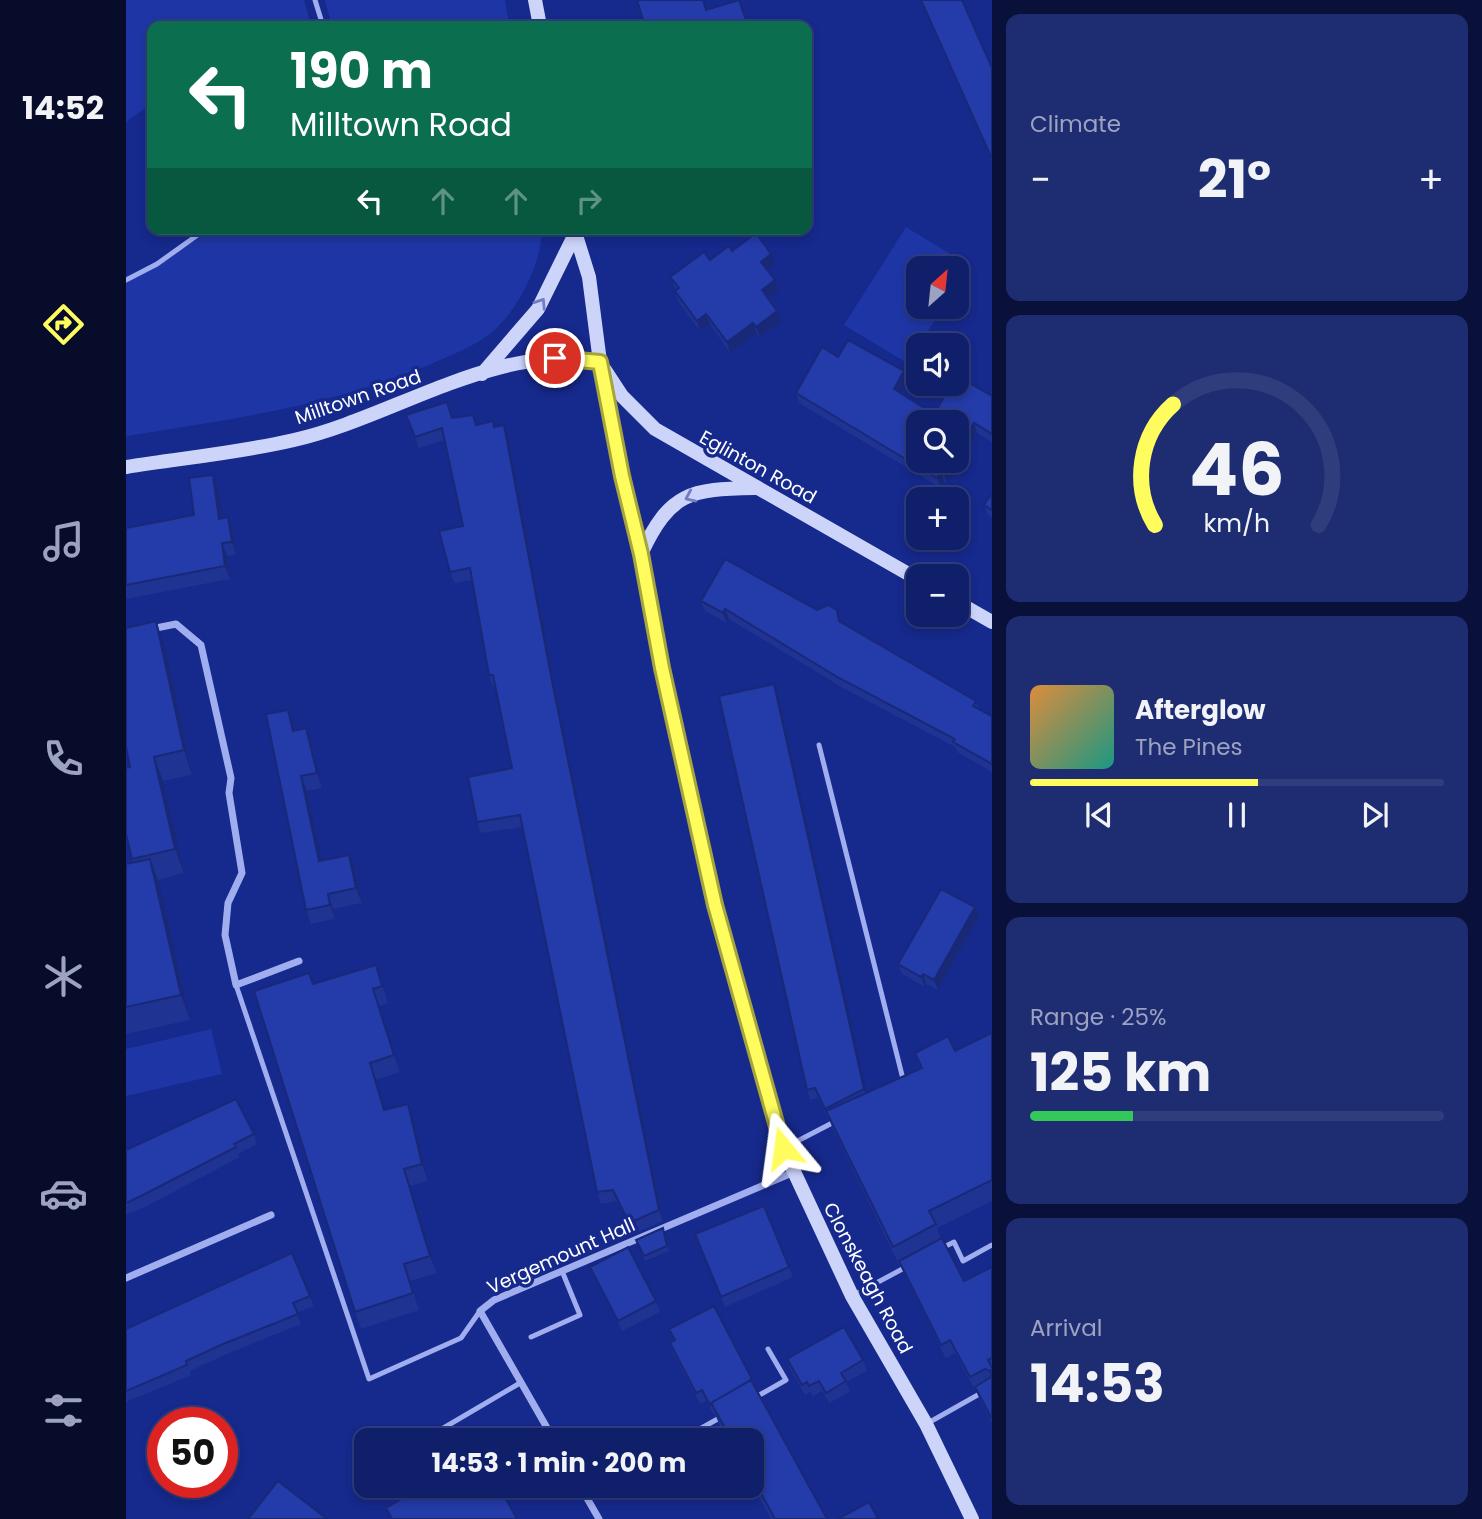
<!DOCTYPE html>
<meta charset="utf-8">
<style>
body{margin:0;font-family:Poppins,sans-serif;background:#1e2c71;color:#f1f3f6;height:100vh;display:flex;flex-direction:column;font-size:26px;white-space:nowrap}
*{box-sizing:border-box;margin:0}
p{font-size:23px;color:#9ca2c0}
.icon{flex:none;width:38px;height:38px;fill:none;stroke:currentColor;stroke-width:2;stroke-linecap:round;stroke-linejoin:round}
.map{position:relative;flex:1;overflow:hidden}
.panel{display:flex;flex-direction:column;gap:14px;padding:14px;background:#09113a;width:490px}
.panel>*{flex:none}
.hud{position:absolute;left:21px;top:21px;width:665px;height:214px;border-radius:14px;box-shadow:0 4px 10px #0003,0 0 0 2px #303d7d;background:#0b6e4f;color:#fff;overflow:hidden}
.needle{width:46px;rotate:27deg}
.fabs{position:absolute;left:780px;top:256px;display:grid;gap:14px}
.fabs a{display:grid;place-items:center;width:63px;height:63px;border-radius:14px;background:#101f69;box-shadow:0 4px 10px #0003,0 0 0 2px #303d7d;font-size:35px}
.speed{position:absolute;left:21px;top:1407px;display:flex;gap:14px;font-size:35px;font-weight:700;text-align:center}
.speed>*{display:grid;place-content:center;width:91px;height:91px;border-radius:50%;background:#101f69;box-shadow:0 4px 10px #0003,0 0 0 2px #303d7d;line-height:1}
.speed .limit{border:10px solid #d22;background:#fff;color:#111}
.pin{position:absolute;display:grid;place-items:center;width:60px;height:60px;color:#fff;margin:-30px;border:4px solid #fff;border-radius:50%;box-shadow:0 2px 7px #0007}
.me{position:absolute;width:77px;margin:-38px;rotate:344deg;stroke-linejoin:round;filter:drop-shadow(0 0 5px #0008)}
.turn{display:flex;align-items:center;gap:24px;height:147px;padding:0 28px;font-size:32px}
.turn .icon{width:91px;height:91px;stroke-width:2.5}
.turn b{display:block;font-size:49px;line-height:60px}
.lanes{display:flex;align-items:center;height:66px;padding:0 28px;background:#0003;justify-content:center;gap:35px;direction:ltr}
.lanes .off{opacity:.35}
.big{font-size:52px;font-weight:700;line-height:1.1}
.panel .card{flex:1;display:flex;flex-direction:column;justify-content:center;gap:10px;min-width:0;padding:0 24px;border-radius:14px;background:#1e2c71}
.panel .dial{align-items:center;gap:0}
.dial svg{height:182px;overflow:visible;fill:none;stroke:#303d7d;stroke-width:7;stroke-linecap:round;text-anchor:middle}
.dial text{fill:#f1f3f6;stroke:none}
.song{display:flex;align-items:center;gap:21px}
.cover{width:84px;height:84px;border-radius:10px;background:linear-gradient(135deg,hsl(30 70% 55%),hsl(170 70% 35%))}
.played{height:7px;border-radius:4px;background:linear-gradient(90deg,#fffd5e 55%,#303d7d 55%)}
.keys{display:flex;justify-content:space-around;direction:ltr}
.heat{display:flex;justify-content:space-between;align-items:center;font-size:38px;direction:ltr}
.charge{height:10px;border-radius:5px;background:linear-gradient(90deg,#34c759 25%,#303d7d 0)}
.trip{position:absolute;left:228px;top:1428px;width:410px;height:70px;border-radius:14px;background:#101f69;box-shadow:0 4px 10px #0003,0 0 0 2px #303d7d;font-weight:700;line-height:70px;text-align:center}
main{display:flex;flex:1;min-height:0}
.tabs{display:flex;flex-direction:column;width:126px;justify-content:space-around;align-items:center;background:#060c2a;color:#9ca2c0}
.tabs .icon{width:49px;height:49px}
.tabs .current{color:#fffd5e}
.tabs b{font-size:32px;color:#f1f3f6}
.map>svg:first-child{display:block}
</style>
<main>
<nav class="tabs">
<b>14:52</b>
<svg class="icon current" aria-label="directions" viewBox="0 0 24 24"><path d="M12 3l9 9-9 9-9-9zM9 14v-3h6M13 9l2 2-2 2"/></svg>
<svg class="icon" aria-label="music" viewBox="0 0 24 24"><path d="M9 18V5l10-2v13"/><circle cx="6" cy="18" r="3"/><circle cx="16" cy="16" r="3"/></svg>
<svg class="icon" aria-label="phone" viewBox="0 0 24 24"><path d="M5 4h4l2 5-3 2q2 4 5 5l2-3 5 2v4C11 20 4 13 5 4z"/></svg>
<svg class="icon" aria-label="climate" viewBox="0 0 24 24"><path d="M12 3v18M4 7l16 10M4 17L20 7"/></svg>
<svg class="icon" aria-label="car" viewBox="0 0 24 24"><path d="M5 17H2v-5l4-1 3-4h7l3 4 3 1v5h-3M9 17h6M6 11h13"/><circle cx="7" cy="17" r="2"/><circle cx="17" cy="17" r="2"/></svg>
<svg class="icon" aria-label="filters" viewBox="0 0 24 24"><path d="M4 7h16M4 17h16"/><circle cx="9" cy="7" r="2"/><circle cx="15" cy="17" r="2"/></svg>
</nav>
<div class="map">
<svg width="866" height="1519" viewBox="0 0 866 1519">
<rect width="100%" height="100%" fill="#16298c"/>
<path fill="#1e36a5" d="M0 0H178L185 26H26V103L0 122Z
M199 0H379L383 26H206Z
M780 227 844 266 831 286V268H793V306H818L781 363 718 325Z
M88 229H416C416 262 392 311 366 332 348 347 321 357 300 366 204 406 102 420 0 436V282Z
M85 1029 96 1074 0 1096V1049Z"/>
<g fill="none" stroke-linecap="round" stroke-linejoin="round">
<path stroke="#a0aeef" stroke-width="5" d="M189 0 197 26
M0 280 31 264 80 229
M693 745 778 1083
M110 985 243 1379 335 1338 354 1311
M660 1147 710 1121
M816 1248 828 1242 837 1261 866 1245
M726 1296 782 1266
M405 1337 454 1315 436 1271
M630 1397 660 1380 642 1349
M802 1423 866 1387
M297 1440 394 1383
M554 1440 597 1416
M239 1474H240
M459 1494 474 1486"/>
<path stroke="#a0aeef" stroke-width="7" d="M25 629 50 624 75 645 105 778 103 793 116 873 102 903 99 935 110 985 173 961
M0 1278 145 1215
M428 1440 354 1311 368 1300 666 1173
M454 1486 473 1519"/>
<path stroke="#cdd4fa" stroke-width="14" d="M409 0 414 26
M448 229 463 277 474 362 496 476 515 554 536 668 589 905 657 1148 726 1296 800 1424 846 1519
M479 370 496 396 529 429 793 580
M356 374 412 309 449 234
M0 467C56 458 113 453 168 440 266 418 373 341 474 362
M515 554C544 492 564 489 629 488
M831 602 866 622"/>
</g>
<path fill="#1f3392" d="M794 0H836L866 68V161Z
M606 251 649 264 641 270 649 280 653 290 642 298 655 322 634 337 631 333 604 353 584 324 574 331 552 301 549 291 550 290 544 277Z
M712 357 778 371 782 381 775 393 808 414 866 396V442L851 433 821 484 818 482 815 488 673 403 670 393Z
M280 415 327 418 347 415 351 424 367 421 369 427 382 436 430 693 537 1221 507 1234 491 1201 475 1204 471 1192 397 827 355 833 351 822 386 768 369 686 367 687 363 675 346 580 328 583 324 572 337 526 319 440 293 448Z
M87 475 92 487 96 518 102 517 107 530 110 555 101 556 104 579 0 599V528L68 515Z
M866 493V518L862 515 858 505Z
M575 601 715 622 850 701 853 709 866 716V772L831 752 829 747 717 688 603 619 601 623 579 611Z
M39 646 66 775 37 781 58 873 32 880 64 1020 0 1034V864L7 863 6 859 4 767Z
M648 684 652 694 740 1093 794 1069 789 1053 829 1051 866 1033V1201L811 1228 815 1239 838 1281 866 1267V1423L854 1400 850 1390H849L829 1353 820 1359 778 1274 774 1264 773 1265 707 1129 703 1119H702L692 1098 684 1100 681 1090Z
M167 724 169 731 185 743 196 788 181 791 195 861 223 855 229 870 236 903 207 909 209 919 185 924 180 910Z
M853 917 812 990 800 984 799 987 776 974 772 964Z
M250 965 262 1003 253 1006 274 1072 250 1080 259 1110 282 1104 288 1121 302 1181 284 1186 311 1273 284 1281 293 1310 235 1329 229 1312 187 984Z
M128 1134 131 1144 112 1154 114 1157 21 1206 0 1215V1150Z
M539 1234 543 1251 519 1261 512 1245Z
M573 1244 663 1267 667 1277 599 1307Z
M166 1253 188 1306 171 1313 175 1324 101 1354 64 1371 65 1375 0 1402V1329Z
M464 1267 530 1301 534 1312 496 1331 468 1277Z
M543 1329 625 1377 629 1387 701 1519H645L625 1482V1440H602L593 1424 589 1414 588 1415 580 1401 574 1404 547 1353 544 1343 548 1341Z
M661 1359 737 1360 741 1371 720 1382 724 1392 703 1403 696 1391 687 1396 684 1392 679 1395 664 1369Z"/>
<path fill="#192977" d="M645 254 649 264 639 272 635 262Z
M649 280 653 290 640 300 636 290Z
M651 311 655 322 634 337 630 327Z
M580 314 584 324 574 331 571 321Z
M627 323 631 333 604 353 601 342Z
M778 371 782 381 772 399 768 389Z
M848 423 851 433 821 484 818 474 826 460H831V451Z
M378 425 382 436 430 693 537 1221 533 1210 426 681Z
M815 472 818 482 815 488 811 478Z
M87 475 92 487 98 531 93 519Z
M102 517 107 530 110 555 106 542Z
M96 543 101 556 104 579 99 566Z
M599 609 603 619 601 623 597 613Z
M30 621 39 646 66 775 58 750Z
M648 684 652 694 742 1099 738 1089Z
M162 710 167 724 172 746 167 731Z
M180 728 185 743 196 788 191 773Z
M28 757 37 781 58 873 49 849Z
M175 776 181 791 199 876 193 861Z
M223 855 229 870 236 903 230 888Z
M24 859 33 883 64 1020 55 995Z
M202 894 207 909 209 919 204 905Z
M849 907 853 917 812 990 808 980Z
M797 974 800 984 799 987 795 977Z
M247 989 253 1006 274 1072 268 1055Z
M282 1104 288 1121 302 1181 296 1164Z
M278 1169 284 1186 311 1273 304 1256Z"/>
<path fill="#243baa" stroke="#192977" stroke-width="2" d="M511 0H577L580 10 613 0 622 26H519Z
M795 0H836L866 68V159Z
M630 233 645 254 635 262 649 280 636 290 651 311 630 327 627 323 601 342 580 314 571 321 549 291 553 288 544 277 578 252 584 260 603 246 606 251Z
M722 340 778 371 768 389 808 414 826 383H831V376L866 396V434L848 423 831 451V422H793V460H826L818 474 815 472 811 478 670 393 696 347 712 357Z
M321 402 326 418 347 415 350 425 367 421 368 427 378 425 426 681 533 1210 503 1223 487 1190 471 1192 394 815 351 822 342 777 386 768 367 675H363L344 568 324 572 313 531 337 526 316 428 289 437 280 415Z
M87 475 93 519 102 517 106 542 96 543 99 566 0 585V528L68 515 63 478Z
M866 493V510L858 505Z
M599 559 691 610 702 605 711 610 713 621 850 701 847 706 866 716V764L827 742 829 739 713 678 599 609 597 613 575 601Z
M30 621 58 750 28 757 49 849 6 859 0 834V768L4 767 0 747V628Z
M648 684 738 1089 699 1109 689 1088 681 1090 593 696Z
M162 710 167 731 180 728 191 773 175 776 193 861 223 855 230 888 202 894 204 905 180 910 140 714Z
M24 859 55 995 0 1007V864Z
M815 889 849 907 808 980 797 974 795 977 772 964Z
M250 965 256 986 247 989 268 1055 244 1063 258 1110 282 1104 296 1164 278 1169 304 1256 278 1264 287 1293 229 1312 128 991 183 973 187 984Z
M866 1033V1180L803 1211 810 1224 767 1247 700 1111 796 1068 789 1053 822 1036 829 1051Z
M110 1099 128 1134 108 1144 110 1147 17 1195 0 1203V1150Z
M638 1206 663 1267 595 1297 569 1234Z
M537 1228 541 1246 518 1256 510 1240Z
M816 1238 838 1281 866 1267V1358L862 1360 866 1368V1419L849 1387 865 1377V1371L859 1369 844 1377 824 1340 815 1345 773 1261Z
M502 1247 530 1301 492 1321 464 1267Z
M166 1253 184 1296 167 1303 172 1314 97 1344 60 1361 61 1365 0 1391V1329Z
M588 1306 625 1377V1380L585 1403 586 1404 584 1405 576 1390 570 1393 544 1343 549 1340 543 1329Z
M718 1327 737 1360 715 1373 720 1381 700 1393 693 1381 683 1386 681 1382 676 1385 661 1359Z
M625 1380 701 1519H649L625 1475V1440H606L585 1403Z
M152 1481 201 1519H122Z
M298 1486H373L391 1519H266L260 1508Z
M743 1502 752 1519H712Z"/>
<defs><path id="oneway-chevron" d="M-2-3.5L2.5 0L-2 3.5" fill="none" stroke-width="1.6" stroke-linecap="round" stroke-linejoin="round" transform="scale(1.75)"/></defs>
<g stroke="#727ec3">
<use href="#oneway-chevron" transform="translate(415 303) rotate(-57)"/>
<use href="#oneway-chevron" transform="translate(564 497) rotate(156)"/>
</g>
<g fill="none" stroke-linecap="round" stroke-linejoin="round">
<g stroke="#a6a43d" stroke-width="18">
<path id="route" d="M429 358 474 362 496 476 515 554 536 668 589 905 657 1148"/>
</g>
<use href="#route" stroke="#fffd5e" stroke-width="12"/>
</g>
<g text-anchor="middle" dominant-baseline="central" stroke-width="7" stroke-linejoin="round" paint-order="stroke">
<g font-size="19" fill="#fff" stroke="#16298c">
<text transform="translate(232 397) rotate(-19)">Milltown Road</text>
<text transform="translate(632 467) rotate(29)">Eglinton Road</text>
<text transform="translate(435 1256) rotate(-24)">Vergemount Hall</text>
<text transform="translate(742 1278) rotate(62)">Clonskeagh Road</text>
</g>
</g>
</svg>
<div class="fabs">
<a><svg class="needle" viewBox="-14 -14 28 28"><path d="M0-13l5 13h-10z" fill="#e53935"/><path d="M0 13l5-13h-10z" fill="#9ca2c0"/></svg></a>
<a><svg class="icon" aria-label="sound" viewBox="0 0 24 24"><path d="M4 9h4l5-4v14l-5-4H4zM17 9q2 3 0 6"/></svg></a>
<a><svg class="icon" aria-label="search" viewBox="0 0 24 24"><circle cx="10" cy="10" r="6"/><path d="M15 15l6 6"/></svg></a>
<a>+</a>
<a>−</a>
</div>
<div class="speed"><div class="limit">50</div></div>
<div class="pin" style="left:429px;top:358px;background:#d93025"><svg class="icon" aria-label="arrive" viewBox="0 0 24 24"><path d="M6 21V4h12l-3 4 3 4H6"/></svg></div>
<svg class="me" style="left:657px;top:1148px" viewBox="-20 -20 40 40"><path d="M0-17L14 15 0 8-14 15z" fill="#fffd5e" stroke="#fff" stroke-width="4"/></svg>
<div class="trip">14:53 · 1 min · 200 m</div>
<div class="hud">
<div class="turn"><svg class="icon" aria-label="left" viewBox="0 0 24 24"><path d="M17 20v-9H6M10 6l-5 5 5 5"/></svg><div><b>190 m</b>Milltown Road</div></div>
<div class="lanes"><svg class="icon" aria-label="left" viewBox="0 0 24 24"><path d="M17 20v-9H6M10 6l-5 5 5 5"/></svg><svg class="icon off" aria-label="ahead" viewBox="0 0 24 24"><path d="M12 20V5M6 11l6-6 6 6"/></svg><svg class="icon off" aria-label="ahead" viewBox="0 0 24 24"><path d="M12 20V5M6 11l6-6 6 6"/></svg><svg class="icon off" aria-label="right" viewBox="0 0 24 24"><path d="M7 20v-9h11M14 6l5 5-5 5"/></svg></div>
</div>
</div>
<section class="panel">
<div class="card"><p>Climate</p>
<div class="heat"><a>−</a><b class="big">21°</b><a>+</a></div>
</div>
<div class="card dial"><svg viewBox="0 0 100 80">
<path d="M14 69A42 42 0 1 1 86 69"/>
<path d="M14 69A42 42 0 0 1 22 16" stroke="#fffd5e"/>
<text x="50" y="56" font-size="32" font-weight="700">46</text>
<text x="50" y="72" font-size="11">km/h</text>
</svg></div>
<div class="card">
<div class="song"><i class="cover"></i><div><b>Afterglow</b><p>The Pines</p></div></div>
<div class="played"></div>
<div class="keys"><svg class="icon" aria-label="previous" viewBox="0 0 24 24"><path d="M18 5L8 12l10 7zM5 5v14"/></svg><svg class="icon" aria-label="pause" viewBox="0 0 24 24"><path d="M8 5v14M16 5v14"/></svg><svg class="icon" aria-label="next" viewBox="0 0 24 24"><path d="M6 5l10 7-10 7zM19 5v14"/></svg></div>
</div>
<div class="card"><p>Range · 25%</p><b class="big">125 km</b><div class="charge"></div></div>
<div class="card"><p>Arrival</p><b class="big">14:53</b></div>
</section>
</main>
